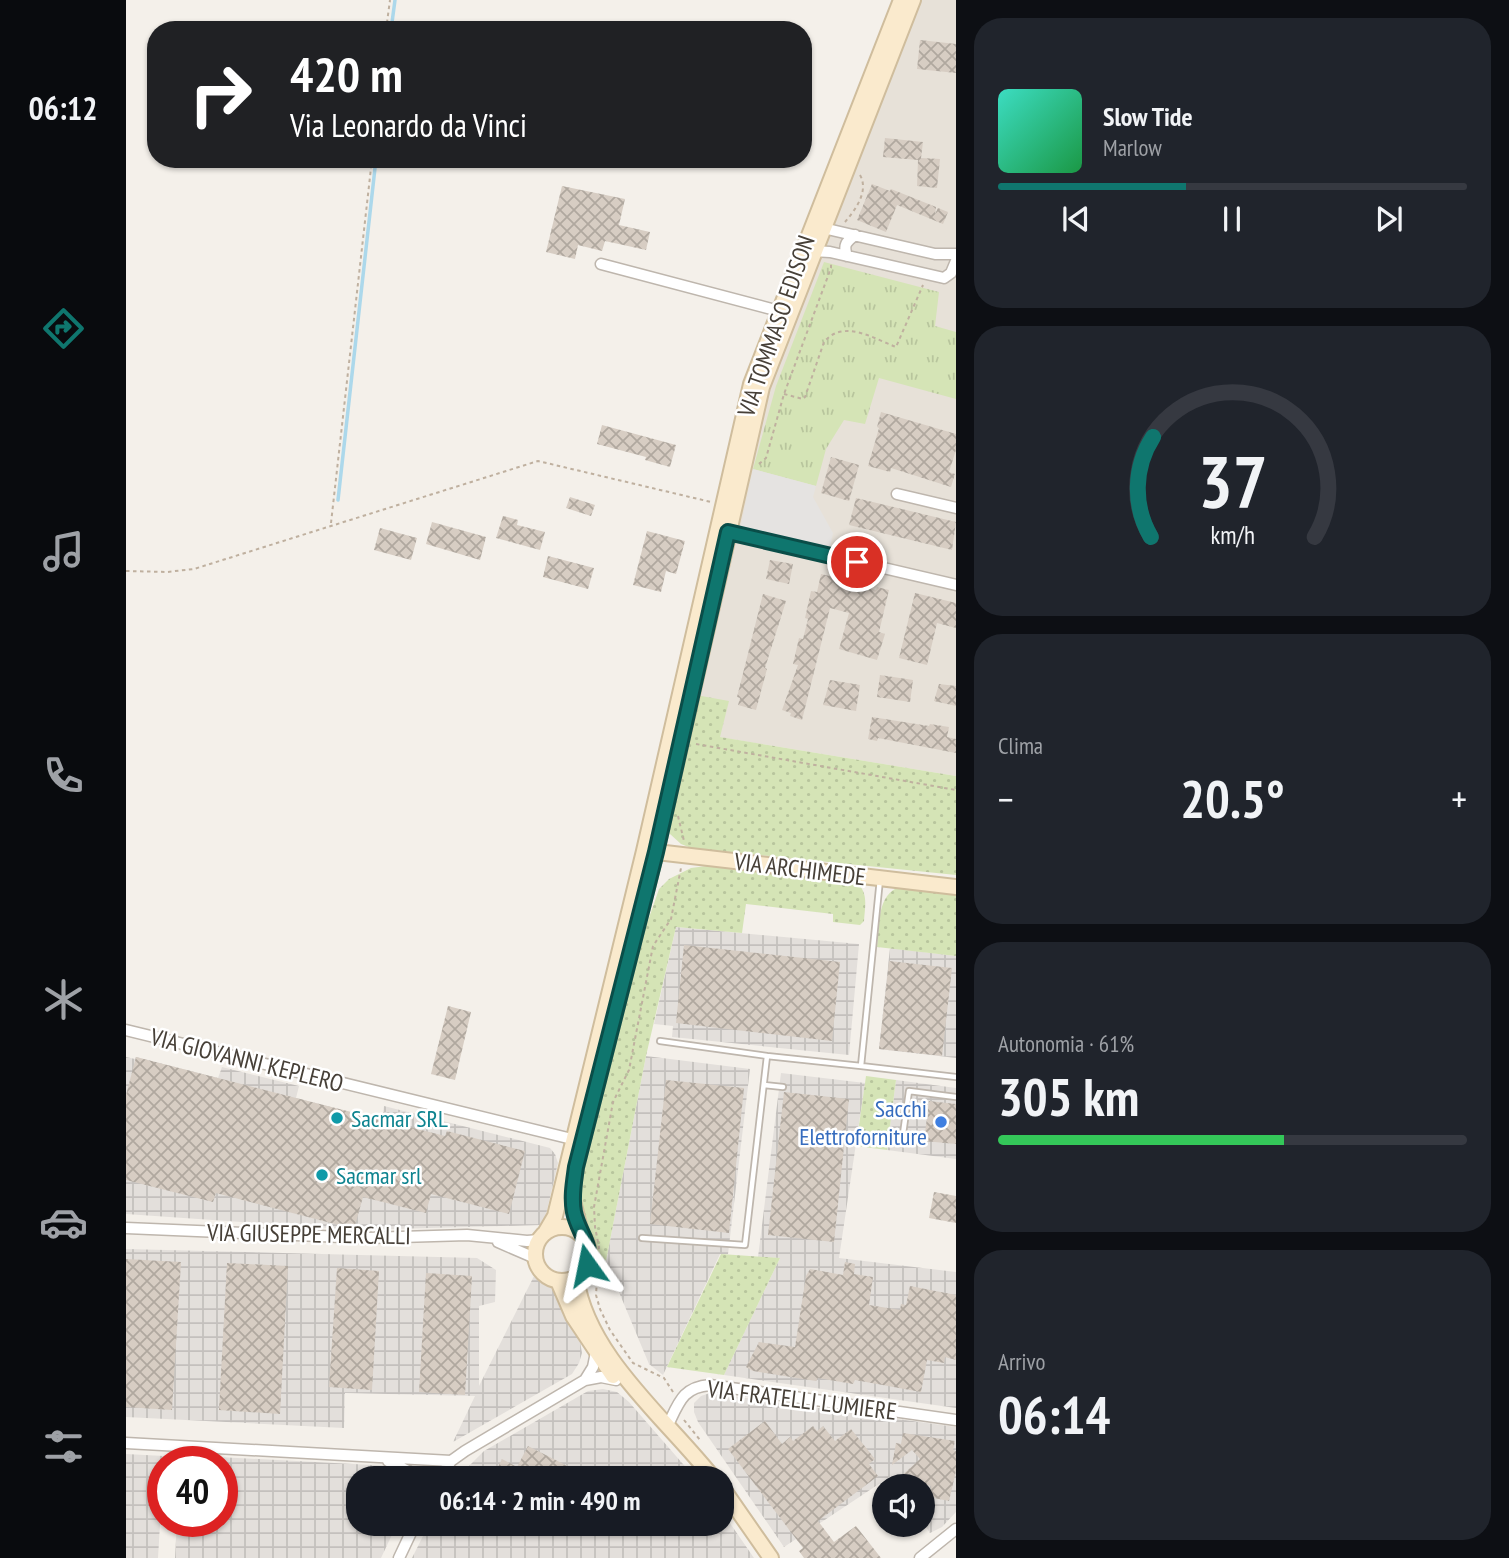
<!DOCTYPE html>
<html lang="it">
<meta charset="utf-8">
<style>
body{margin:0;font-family:"PT Sans Narrow",sans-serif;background:#20242c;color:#f1f3f6;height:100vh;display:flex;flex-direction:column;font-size:26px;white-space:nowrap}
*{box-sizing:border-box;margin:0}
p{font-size:23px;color:#9ea1a6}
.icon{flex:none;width:38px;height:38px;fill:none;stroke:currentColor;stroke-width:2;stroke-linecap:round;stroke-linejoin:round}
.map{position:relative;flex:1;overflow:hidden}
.panel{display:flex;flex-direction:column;gap:18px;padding:18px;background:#0d0f14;width:553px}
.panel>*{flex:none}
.banner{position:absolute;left:21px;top:21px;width:665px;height:147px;border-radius:28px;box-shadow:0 2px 5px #0004;background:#202124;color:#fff;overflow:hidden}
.tools{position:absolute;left:746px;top:1474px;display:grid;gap:14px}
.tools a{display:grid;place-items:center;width:63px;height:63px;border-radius:50%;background:#171b24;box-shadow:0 2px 5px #0004;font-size:35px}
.speed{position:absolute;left:21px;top:1446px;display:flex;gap:14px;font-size:35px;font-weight:700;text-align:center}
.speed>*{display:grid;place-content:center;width:91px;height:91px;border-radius:50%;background:#171b24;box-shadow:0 2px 5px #0004;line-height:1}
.speed .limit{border:10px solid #d22;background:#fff;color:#111}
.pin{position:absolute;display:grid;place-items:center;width:60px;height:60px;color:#fff;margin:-30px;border:4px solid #fff;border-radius:50%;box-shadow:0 2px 7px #0007}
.me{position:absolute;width:77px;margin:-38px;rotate:348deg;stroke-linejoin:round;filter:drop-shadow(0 0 5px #0008)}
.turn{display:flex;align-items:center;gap:24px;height:147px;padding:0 28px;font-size:32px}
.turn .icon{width:91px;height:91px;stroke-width:2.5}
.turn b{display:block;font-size:49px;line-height:60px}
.big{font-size:52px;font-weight:600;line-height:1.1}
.panel .card{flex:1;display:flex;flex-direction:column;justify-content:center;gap:10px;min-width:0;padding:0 24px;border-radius:28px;background:#20242c}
.panel .dial{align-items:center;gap:0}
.dial svg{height:182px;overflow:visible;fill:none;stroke:#363941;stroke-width:7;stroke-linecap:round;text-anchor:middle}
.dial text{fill:#f1f3f6;stroke:none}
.song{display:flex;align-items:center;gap:21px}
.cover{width:84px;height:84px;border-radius:10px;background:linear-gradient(135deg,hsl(170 70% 55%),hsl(140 70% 35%))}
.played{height:7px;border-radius:4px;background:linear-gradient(90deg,#0f766e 40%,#363941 40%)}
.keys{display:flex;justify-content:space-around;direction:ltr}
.heat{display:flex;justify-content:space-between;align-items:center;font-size:38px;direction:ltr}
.charge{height:10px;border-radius:5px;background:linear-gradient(90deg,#34c759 61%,#363941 0)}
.trip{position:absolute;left:220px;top:1466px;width:388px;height:70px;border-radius:28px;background:#171b24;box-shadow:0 2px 5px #0004;font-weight:600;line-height:70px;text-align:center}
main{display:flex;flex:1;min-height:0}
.tab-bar{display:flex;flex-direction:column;width:126px;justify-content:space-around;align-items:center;background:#090b0e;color:#9ea1a6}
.tab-bar .icon{width:49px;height:49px}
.tab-bar .active{color:#0f766e}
.tab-bar b{font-size:32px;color:#f1f3f6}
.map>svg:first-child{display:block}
</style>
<main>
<nav class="tab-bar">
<b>06:12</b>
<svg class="icon active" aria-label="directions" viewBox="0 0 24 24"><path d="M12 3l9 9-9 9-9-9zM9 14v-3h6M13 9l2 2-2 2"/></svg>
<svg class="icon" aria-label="music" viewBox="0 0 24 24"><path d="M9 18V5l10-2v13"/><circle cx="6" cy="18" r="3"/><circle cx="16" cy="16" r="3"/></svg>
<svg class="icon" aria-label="phone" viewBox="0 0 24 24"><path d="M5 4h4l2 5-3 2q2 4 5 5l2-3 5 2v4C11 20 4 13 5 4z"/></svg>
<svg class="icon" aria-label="climate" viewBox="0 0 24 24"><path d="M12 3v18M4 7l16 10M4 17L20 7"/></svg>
<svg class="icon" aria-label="car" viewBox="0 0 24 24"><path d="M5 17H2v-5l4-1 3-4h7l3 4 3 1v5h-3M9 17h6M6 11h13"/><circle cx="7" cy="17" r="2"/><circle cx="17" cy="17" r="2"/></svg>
<svg class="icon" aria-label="filters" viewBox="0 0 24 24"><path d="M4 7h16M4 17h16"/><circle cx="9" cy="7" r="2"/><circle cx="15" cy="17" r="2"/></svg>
</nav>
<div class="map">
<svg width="830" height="1558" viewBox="0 0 830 1558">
<defs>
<pattern id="industrial-grid" width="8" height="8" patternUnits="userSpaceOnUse" patternTransform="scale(1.75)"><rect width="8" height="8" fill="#e3dfdb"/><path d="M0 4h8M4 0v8" fill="none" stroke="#c4c0bd"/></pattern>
<pattern id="grass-dots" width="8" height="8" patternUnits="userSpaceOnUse" patternTransform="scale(1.75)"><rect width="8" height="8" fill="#d5e4b6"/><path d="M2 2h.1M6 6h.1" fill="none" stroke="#b8c59d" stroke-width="1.8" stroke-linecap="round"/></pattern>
<pattern id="park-tufts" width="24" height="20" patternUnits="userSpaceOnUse" patternTransform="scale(1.75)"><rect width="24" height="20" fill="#d5e4b6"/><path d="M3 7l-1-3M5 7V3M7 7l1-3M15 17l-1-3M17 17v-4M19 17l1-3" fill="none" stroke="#b8c59d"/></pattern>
<pattern id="building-cross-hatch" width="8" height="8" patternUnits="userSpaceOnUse" patternTransform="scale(1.75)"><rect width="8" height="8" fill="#d7cdc3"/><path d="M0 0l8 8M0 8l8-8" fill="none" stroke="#b0a89f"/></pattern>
</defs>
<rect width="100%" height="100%" fill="#f4f0ea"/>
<path fill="#e7e1d8" d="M790 0H830V776L593 737 570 695 639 387Z"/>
<path fill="url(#industrial-grid)" d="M550 927 733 944 723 1055 546 1037 547 1026 528 1024Z
M764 948 830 956V1058L753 1049Z
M520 1056 624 1069 602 1254H594L537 1375 523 1364 480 1261Z
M0 1057 9 1059 10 1057 92 1078 96 1067 173 1086 170 1098 256 1120 258 1106 424 1148 429 1154 432 1163 418 1223 415 1225 232 1230 0 1214Z
M655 1073 739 1083 713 1258 830 1272V1408L598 1375 654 1258 632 1257Z
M770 1080 830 1088V1159L761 1150Z
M0 1249 351 1258 370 1270 369 1302 353 1306V1386L410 1272 428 1286 454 1341 456 1353 453 1363 446 1374 327 1442 349 1396 219 1393 218 1428 0 1417Z
M477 1389 491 1392 503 1402 570 1479H330L358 1451 462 1391Z
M584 1393 830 1427V1512L816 1527 804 1533 796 1521V1486H772L765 1476 658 1547 572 1422 568 1412V1403L575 1396Z
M0 1454 38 1456 32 1558H0Z
M55 1455 265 1466 274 1470 282 1479H233V1524H271L255 1558H49L51 1521H96V1461H54Z
M597 1513 628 1558H286L303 1524H597Z"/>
<path fill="url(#grass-dots)" d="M570 695 603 701 594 737 830 776V875L565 848 555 844 544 834 543 818Z
M588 865 729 881C743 892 739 905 738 921L734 925 707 922V914L620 904 616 933 550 927 520 1056 480 1261 470 1249 454 1216V1171L507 964 533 889 543 879 565 868Z
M775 886 830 892V956L751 947C754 924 750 895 775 886Z
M740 1076 770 1080 761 1150 730 1146Z
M595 1254 654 1258 598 1375 541 1367Z"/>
<path fill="url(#park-tufts)" d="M698 262 813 292 809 326 830 332V399L753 378 739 424 718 420 700 449 690 486 627 469 650 386Z"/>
<path fill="#e5e3e1" d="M627 469 690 486 687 497 707 533 703 553 614 530Z"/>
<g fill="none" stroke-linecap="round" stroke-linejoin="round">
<path stroke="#acd8eb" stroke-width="3.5" d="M265 30 269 0
M212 500 250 159"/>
</g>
<path fill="url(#building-cross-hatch)" d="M794 40 830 44V73L791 69Z
M759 138 797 142 795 158 814 159 811 188 791 186 792 160 757 157Z
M746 184 764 191 765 189 810 207 809 214 812 208 822 212 817 224 771 205 760 232 731 220Z
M436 186 499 199 493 225 524 232 520 250 479 241 476 251 452 245 449 259 420 252Z
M755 412 830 434V450L823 472 829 474 825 487 765 468 764 472 742 466 753 428 751 427Z
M476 425 550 445 544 467 519 460 520 457 471 444Z
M705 457 733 465 723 501 695 493Z
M444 497 469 505 465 516 440 508Z
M730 498 830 522 826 550 723 525Z
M377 516 392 520 391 525 419 532 414 550 370 538Z
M306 522 360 537 354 560 300 544Z
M254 528 291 538 285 560 248 550Z
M521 531 559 541 550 574 540 571 535 592 507 585Z
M422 556 468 568 462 589 417 577Z
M644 560 667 564 663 584 640 579Z
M695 574 712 578 711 583 733 588 734 586 750 590 751 587 763 590 753 632 759 634 751 660 713 649 723 613 704 608 676 720 664 716 665 713 656 710 672 665 667 664 673 638 677 639 682 619 679 618 685 591 691 592Z
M789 593 830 603V628L811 623 801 665 773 658Z
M637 594 660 601 639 668 641 669 630 710 612 705 614 698 611 697Z
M754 675 787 680 784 702 751 697Z
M704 680 734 685 730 711 697 705Z
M813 684 830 686V706L808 701Z
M746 717 803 726 804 724 823 727 821 737 830 739V753L752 738 751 741 742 739Z
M558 945 714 962 706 1041 550 1023Z
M763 961 826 968 816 1056 753 1049Z
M322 1006 345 1012 329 1080 305 1074Z
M10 1057 319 1136 321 1131 399 1151 383 1214 305 1194 300 1213 237 1197 228 1229 90 1193 87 1202 0 1180V1095Z
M540 1080 618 1088 603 1233 524 1224Z
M658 1092 723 1099 708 1242 642 1235Z
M803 1101 830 1104V1144L798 1141Z
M808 1192 830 1196V1223L803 1218Z
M0 1259 55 1262 46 1410 0 1407Z
M719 1262 729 1264 728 1274 747 1277 743 1305 774 1310 775 1304 780 1305 784 1286 830 1295V1360L819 1357 818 1363 801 1360 795 1392 729 1380 727 1384 692 1378 690 1381 627 1371 620 1367 633 1342 669 1347 680 1276 684 1269 717 1275Z
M101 1263 162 1266 154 1414 93 1410Z
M211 1268 253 1271 246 1390 203 1387Z
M300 1273 346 1276 339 1395 293 1392Z
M639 1421 656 1444 664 1437 667 1441 687 1426 691 1431 697 1426 709 1441 725 1429 749 1459 743 1464 752 1476 692 1521 708 1542 730 1526 755 1558H678L673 1551 677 1548 602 1449Z
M777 1433 829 1441 827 1450 830 1451V1471L823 1501 803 1497 805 1486 771 1480 794 1459 786 1450 766 1465 770 1443 775 1444Z
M402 1446 467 1479H366L376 1459 391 1467Z"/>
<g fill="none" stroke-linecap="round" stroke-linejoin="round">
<g stroke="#beb6ad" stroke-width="8">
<path id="lane" d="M534 1041 641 1056
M735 1066 830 1077
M638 1085 657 1087
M777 1134 783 1091 830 1097
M516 1238 619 1245 641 1056 735 1066 754 879"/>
</g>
<g stroke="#beb6ad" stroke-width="13">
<path id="street" d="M697 228 809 254H830
M687 251 704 252 818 278 825 273 830 261
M721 256C717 245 720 242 729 235
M475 264 657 312
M771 494 830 508
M599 531 830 585
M0 1030 446 1139
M0 1228 241 1238 341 1235 401 1241 413 1240
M372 1242 409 1258
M470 1352 467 1367 459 1380 475 1377 490 1380
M542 1425C553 1402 557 1387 584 1385L830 1420
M0 1443 325 1461
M262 1461 298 1479
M313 1479 325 1461 339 1451 459 1380
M273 1558 289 1524
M794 1558 830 1529"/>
</g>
<g stroke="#cfbd9d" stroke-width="18">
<path id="secondary" d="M522 851 830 887
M409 1254a27 27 0 1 1 54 0a27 27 0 1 1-54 0Z
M419 1233 429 1216 518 851 625 384 775 0
M455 1233 446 1197 450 1167 530 852 636 387 787 0
M450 1278C462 1357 540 1418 588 1479
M432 1281 447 1316 487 1376
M597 1489 645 1558"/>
</g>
<path stroke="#bfb09f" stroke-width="2" stroke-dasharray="3.5 3.5" stroke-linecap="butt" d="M260 30 264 0
M719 222C730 209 743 191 734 175
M658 394 677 399 679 397 698 342C717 319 747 338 770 347L797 285
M633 464 640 458 658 394 705 268V263
M205 523 246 159
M0 571 41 572 68 569 412 461 585 502
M570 744 830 790
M552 816 558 841
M547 1392 538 1378 507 1363 484 1330 474 1309 470 1295 473 1247 469 1227 468 1207 487 1102 503 1070 527 946 545 919 555 868
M558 1420 574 1440"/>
<use href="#lane" stroke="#fff" stroke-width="4.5"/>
<use href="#street" stroke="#fff" stroke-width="10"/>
<use href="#secondary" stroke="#faeacd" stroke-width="14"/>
</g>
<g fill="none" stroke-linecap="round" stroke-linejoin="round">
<g stroke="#0a4d48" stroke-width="18">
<path id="route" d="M461 1265C467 1245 452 1232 448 1212 445 1197 448 1182 450 1167L530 852 602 532 731 562"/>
</g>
<use href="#route" stroke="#0f766e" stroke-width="12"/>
</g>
<g fill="#0f9aa8" stroke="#fff" stroke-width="2.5">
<circle cx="211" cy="1118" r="7"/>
<circle cx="196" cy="1175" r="7"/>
</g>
<circle fill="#3f7fe0" stroke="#fff" stroke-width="2.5" cx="815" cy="1122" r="7"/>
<g text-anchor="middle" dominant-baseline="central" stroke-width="5" stroke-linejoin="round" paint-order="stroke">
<g font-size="24" fill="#474038" stroke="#fff">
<text transform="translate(650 326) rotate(-71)">VIA TOMMASO EDISON</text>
<text transform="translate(674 869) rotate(7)">VIA ARCHIMEDE</text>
<text transform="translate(121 1060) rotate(14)">VIA GIOVANNI KEPLERO</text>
<text transform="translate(183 1234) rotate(1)">VIA GIUSEPPE MERCALLI</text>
<text transform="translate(676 1400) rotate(7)">VIA FRATELLI LUMIERE</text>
</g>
<g font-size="24" fill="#366cbe" stroke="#fff" text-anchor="end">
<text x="801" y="1108">Sacchi<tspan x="801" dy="28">Elettroforniture</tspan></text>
</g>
<g font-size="24" fill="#0d838f" stroke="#fff" text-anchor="start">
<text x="225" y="1118">Sacmar SRL</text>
<text x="210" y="1175">Sacmar srl</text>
</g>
</g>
</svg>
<div class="tools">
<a><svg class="icon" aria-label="sound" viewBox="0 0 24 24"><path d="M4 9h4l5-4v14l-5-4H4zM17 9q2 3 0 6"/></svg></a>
</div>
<div class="speed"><div class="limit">40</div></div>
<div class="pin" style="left:731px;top:562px;background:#d93025"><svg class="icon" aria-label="arrive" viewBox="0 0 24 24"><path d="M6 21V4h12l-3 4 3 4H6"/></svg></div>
<svg class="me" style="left:461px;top:1265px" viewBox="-20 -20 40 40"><path d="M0-17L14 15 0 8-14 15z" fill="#0f766e" stroke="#fff" stroke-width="4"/></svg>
<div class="trip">06:14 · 2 min · 490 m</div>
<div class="banner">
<div class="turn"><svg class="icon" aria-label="right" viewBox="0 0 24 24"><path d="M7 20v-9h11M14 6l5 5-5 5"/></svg><div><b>420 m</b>Via Leonardo da Vinci</div></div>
</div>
</div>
<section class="panel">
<div class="card">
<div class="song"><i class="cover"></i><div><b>Slow Tide</b><p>Marlow</p></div></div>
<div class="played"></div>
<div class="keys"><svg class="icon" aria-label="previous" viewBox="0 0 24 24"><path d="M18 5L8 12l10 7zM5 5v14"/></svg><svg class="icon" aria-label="pause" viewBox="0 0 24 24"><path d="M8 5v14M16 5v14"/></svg><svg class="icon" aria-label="next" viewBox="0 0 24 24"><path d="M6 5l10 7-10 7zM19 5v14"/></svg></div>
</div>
<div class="card dial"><svg viewBox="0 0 100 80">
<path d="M14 69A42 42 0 1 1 86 69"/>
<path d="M14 69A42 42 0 0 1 15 25" stroke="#0f766e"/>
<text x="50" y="56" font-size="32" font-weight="700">37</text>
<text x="50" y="72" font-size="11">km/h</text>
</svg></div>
<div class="card"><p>Clima</p>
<div class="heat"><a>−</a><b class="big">20.5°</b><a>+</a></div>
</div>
<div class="card"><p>Autonomia · 61%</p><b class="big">305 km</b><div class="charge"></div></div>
<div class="card"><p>Arrivo</p><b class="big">06:14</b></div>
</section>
</main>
